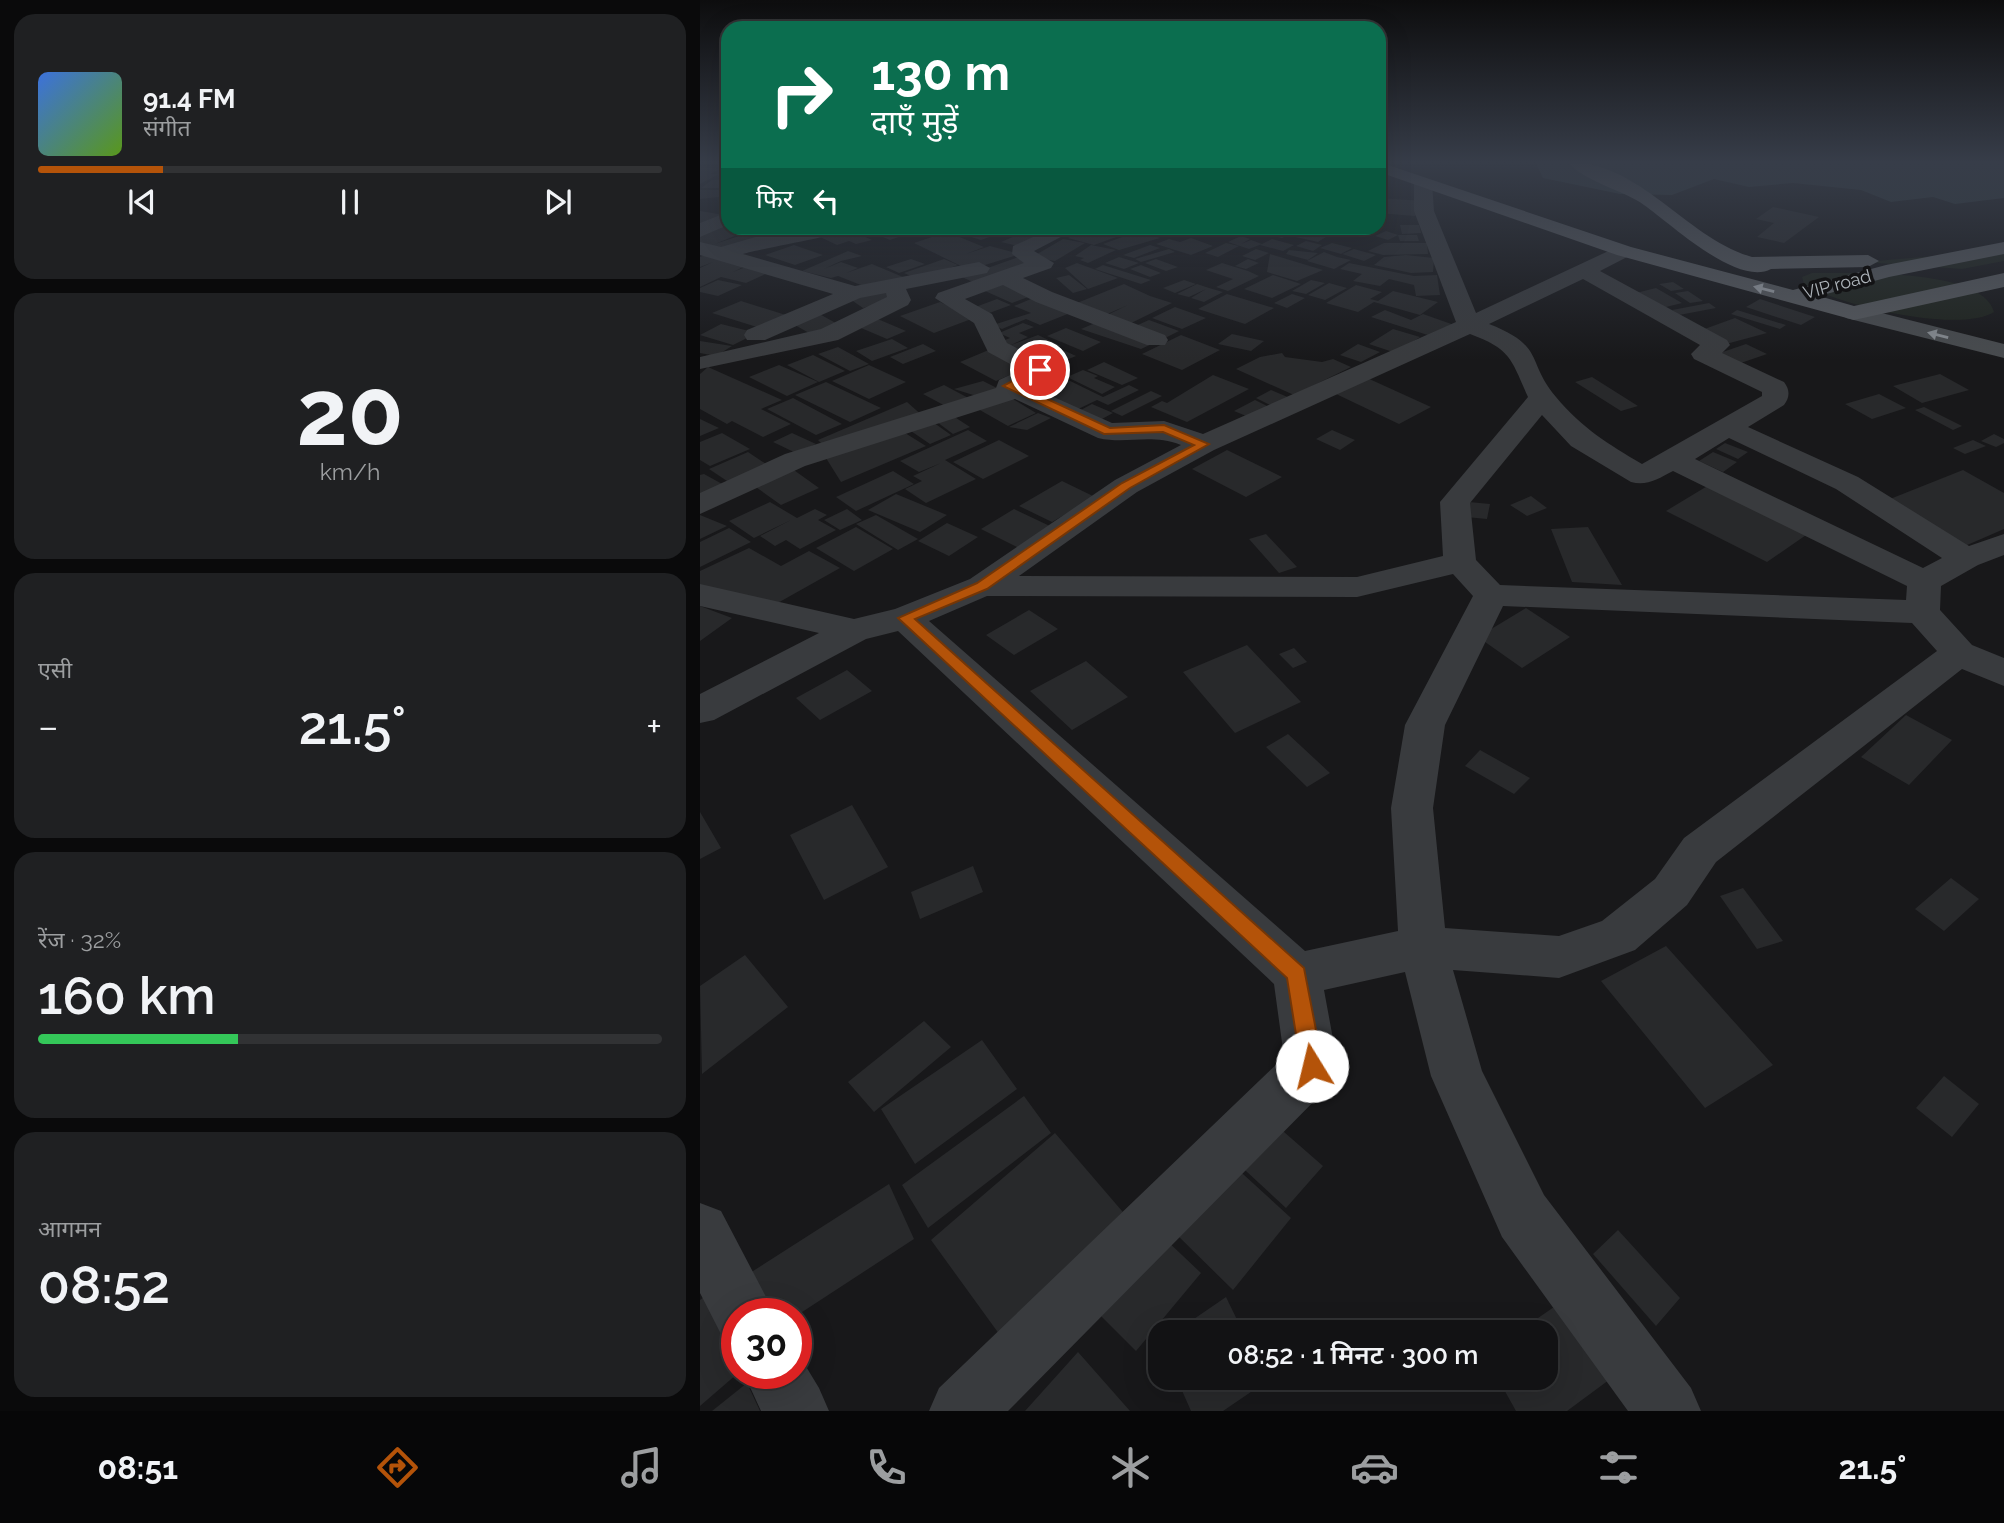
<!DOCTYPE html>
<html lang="hi">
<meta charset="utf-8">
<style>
body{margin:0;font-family:Raleway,"Noto Sans Devanagari",sans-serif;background:#1f2022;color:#f1f3f6;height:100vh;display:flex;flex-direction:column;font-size:26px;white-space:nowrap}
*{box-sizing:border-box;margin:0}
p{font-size:23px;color:#9c9ea0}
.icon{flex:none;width:38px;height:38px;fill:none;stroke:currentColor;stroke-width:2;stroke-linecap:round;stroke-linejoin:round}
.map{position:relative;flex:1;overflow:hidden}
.panel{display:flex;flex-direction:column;gap:14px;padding:14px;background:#0a0a0b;width:700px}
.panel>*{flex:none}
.banner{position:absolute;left:21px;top:21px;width:665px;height:214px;border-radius:21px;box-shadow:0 7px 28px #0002,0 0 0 2px #313234;background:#0b6e4f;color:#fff;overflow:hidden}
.speed{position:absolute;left:21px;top:1298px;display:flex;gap:14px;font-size:35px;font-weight:700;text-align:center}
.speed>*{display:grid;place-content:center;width:91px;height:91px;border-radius:50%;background:#121214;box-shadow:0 7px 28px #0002,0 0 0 2px #313234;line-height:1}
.speed .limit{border:10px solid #d22;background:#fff;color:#111}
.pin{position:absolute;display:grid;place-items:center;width:60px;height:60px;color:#fff;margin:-30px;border:4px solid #fff;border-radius:50%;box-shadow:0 2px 7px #0007}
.me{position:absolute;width:77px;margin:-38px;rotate:351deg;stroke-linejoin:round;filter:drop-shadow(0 0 5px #0008)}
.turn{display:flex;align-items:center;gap:24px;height:147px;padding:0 35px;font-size:32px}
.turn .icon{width:91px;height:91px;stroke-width:2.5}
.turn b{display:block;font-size:49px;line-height:60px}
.then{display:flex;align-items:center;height:66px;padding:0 35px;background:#0003;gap:14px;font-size:26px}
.big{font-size:52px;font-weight:600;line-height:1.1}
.panel .card{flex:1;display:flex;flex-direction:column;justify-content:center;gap:10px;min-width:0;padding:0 24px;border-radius:21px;background:#1f2022}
.panel .dial{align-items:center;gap:0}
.dial b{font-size:91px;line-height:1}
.song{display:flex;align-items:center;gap:21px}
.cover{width:84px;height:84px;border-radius:10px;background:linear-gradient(135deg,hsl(220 70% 55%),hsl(90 70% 35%))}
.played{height:7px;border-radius:4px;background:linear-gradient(90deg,#b45309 20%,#313234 20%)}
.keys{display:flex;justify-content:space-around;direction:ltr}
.heat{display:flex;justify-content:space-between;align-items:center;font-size:38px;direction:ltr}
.charge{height:10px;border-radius:5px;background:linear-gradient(90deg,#34c759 32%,#313234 0)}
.trip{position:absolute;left:448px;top:1320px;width:410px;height:70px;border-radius:21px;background:#121214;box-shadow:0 7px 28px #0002,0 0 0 2px #313234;font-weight:600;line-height:70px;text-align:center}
.tabs{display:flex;height:112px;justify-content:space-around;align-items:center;background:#070708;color:#9c9ea0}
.tabs .icon{width:49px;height:49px}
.tabs .current{color:#b45309}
.tabs b{font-size:32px;color:#f1f3f6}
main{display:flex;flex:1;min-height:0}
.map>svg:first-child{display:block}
</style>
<main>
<section class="panel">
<div class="card">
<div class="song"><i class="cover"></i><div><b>91.4 FM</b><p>संगीत</p></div></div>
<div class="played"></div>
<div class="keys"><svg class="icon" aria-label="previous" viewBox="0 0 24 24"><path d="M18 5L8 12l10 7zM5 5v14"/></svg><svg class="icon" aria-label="pause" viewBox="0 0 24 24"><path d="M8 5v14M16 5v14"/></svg><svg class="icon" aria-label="next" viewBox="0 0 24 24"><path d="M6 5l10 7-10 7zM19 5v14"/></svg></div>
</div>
<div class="card dial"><b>20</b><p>km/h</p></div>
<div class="card"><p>एसी</p>
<div class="heat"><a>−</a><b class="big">21.5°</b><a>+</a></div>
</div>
<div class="card"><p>रेंज · 32%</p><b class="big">160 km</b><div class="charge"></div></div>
<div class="card"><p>आगमन</p><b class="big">08:52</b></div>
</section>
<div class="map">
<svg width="1304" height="1411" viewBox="0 0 1304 1411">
<rect width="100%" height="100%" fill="#18181a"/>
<path fill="#1f241e" d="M1257 254H1304V261L1262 269 1164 262Z
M1112 273C1149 274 1282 267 1294 312 1260 334 1137 305 1104 284L1102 277Z"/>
<path fill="#2f3a3d" d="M853 162H1304V198L1255 204 1233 197 1191 202 1161 190 1093 183 1049 187 1014 179 972 195 920 194 843 178 836 163Z"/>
<path fill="#28292b" d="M0 167 20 169 10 174H19L0 184Z
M28 179 22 188H1L12 180Z
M0 190H28V196L0 199Z
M679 198 724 201 715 216 679 213Z
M1073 207 1119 217 1084 243 1057 237 1074 223 1056 219Z
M0 211 24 215 0 225Z
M28 224V228H54L15 244 48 233 64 238 25 251 0 246V235Z
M700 225H719L721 233 702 234Z
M145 228 172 240 156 244 149 241 137 245 118 236Z
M162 228H206L215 231 190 240Z
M258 228H314L281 240 259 233 265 231Z
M334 228H360L318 246 301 242Z
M389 228H441L394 245 368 238Z
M504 228 516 231 501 237 489 233Z
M580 228H604L582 238 566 234Z
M605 228H623L618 230 632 233 618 242 591 236Z
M439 231 460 238 419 250 403 244Z
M686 231 698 235H717L719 241H700L698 235 688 240 675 236Z
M247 232 284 247 266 254 290 246 320 254 269 270 214 243Z
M541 236 550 239 541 244 551 240 562 244 549 249 528 242Z
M491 238 513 246 491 255 456 244 469 239 480 242Z
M363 239 385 243 355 261 332 257Z
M572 239 594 245 583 251 560 245Z
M606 241 622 245 613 251 596 246Z
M526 243 539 246 518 257 505 253Z
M632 243 652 248 641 254 620 248Z
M684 243H727L728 254 683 255 668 251Z
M94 245 123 255 95 265 65 255Z
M391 245 416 250 388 263 380 260 384 258 375 256Z
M450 245 460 248 434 258 423 255Z
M469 249 475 252 441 262 435 259Z
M556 249 569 253 555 260 542 256Z
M654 249 676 255 664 261 642 254Z
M589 250 618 253 608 260 586 254Z
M148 251 162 256 141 261 124 269 141 262 158 268 146 273 172 264 203 277 171 289 138 276 131 278 102 271Z
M624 252 637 257 651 260 634 269 607 261Z
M570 254 623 270 597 281 567 272Z
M5 255 47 265 33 272 48 266 72 271 46 283 21 277 0 287V268L13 262 0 267V257Z
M706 255 734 258 733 272 711 273 674 265 684 257Z
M319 257 336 264 279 285 262 277Z
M419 257 439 263 424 269 405 263Z
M211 259 225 264 199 273 186 267Z
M244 259 258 265 218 279 204 273Z
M456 259 478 267 466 271 445 263Z
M548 259 559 263 546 269 535 266Z
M377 263 418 278 388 289 365 268Z
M522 263 548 271 559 276 528 291 516 287 533 279 506 270Z
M649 263 714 276 737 275 740 295 716 296 714 285 689 279 680 286 653 281 662 274 640 269Z
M403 265 451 280 441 284 395 269Z
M441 265 461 273 450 277 430 269Z
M369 275 387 289 373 293 356 278Z
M573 275 601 284 572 298 544 289Z
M18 280 42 285 18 296 0 292V288Z
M484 280 496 284 475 293 463 288Z
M611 280 625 283 606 294 592 291Z
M309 282 336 294 312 303 285 291Z
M973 282 984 289 971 291 959 284Z
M629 283 647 288 625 300 608 295Z
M424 284 450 296 472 303 425 326 403 317 428 305 405 315 377 303Z
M497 284 509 288 523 292 504 302 491 298 506 289 489 297 477 294Z
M656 285 682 292 670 299 678 301 693 291 738 302 720 315 674 302 658 312 626 303Z
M956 288 982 303 958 309 932 294Z
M182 290 195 299 163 308 150 299Z
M988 291 1003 301 990 303 975 293Z
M527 294 574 308 545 324 498 309Z
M592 294 605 298 587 308 574 303Z
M338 296 375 311 340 325 326 319 302 329 293 325 331 313 314 306Z
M297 299 311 305 284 315 270 309Z
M1060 299 1115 317 1101 325 1046 307Z
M41 301 89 316 60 328 12 313Z
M240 302 274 318 234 333 200 316Z
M1009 303 1016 308 979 315 972 310Z
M475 307 506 318 482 329 452 318Z
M685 310 711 320 723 314 757 326 734 337 671 317Z
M1037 310 1086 325 1080 329 1031 314Z
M116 312 141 326 116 337 88 321Z
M173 317 206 331 187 339 154 325Z
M1035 318 1067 333 1026 344 999 331Z
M449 320 479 331 461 340 431 328Z
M400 321 456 342 441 349 381 329Z
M323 323 334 327 319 333 328 337 311 345 338 335 361 346 328 359 300 342 310 338 299 333Z
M21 324 57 333 33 345 0 335Z
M366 328 401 342 383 351 347 336Z
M693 329 720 337 696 353 669 344Z
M532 334 564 341 551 351 518 344Z
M481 335 520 350 482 370 442 354Z
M192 339 208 348 172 361 156 351Z
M0 341 32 346 16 356 0 353Z
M223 344 236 351 203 364 190 357Z
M658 344 680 352 661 362 640 355Z
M1046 344 1067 354 1035 365 1014 355Z
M138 347 169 364 150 371 118 354Z
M291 349 328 367 296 381 260 362Z
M363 350 376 356 342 370 329 363Z
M582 353 585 357 622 362 633 359 651 367 594 395 536 369 560 357Z
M113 355 145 371 119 382 87 365Z
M404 362 438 378 422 385 387 370Z
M79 365 116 381 118 382 87 396 49 377Z
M169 365 206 382 169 399 132 381Z
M8 367 82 400 61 409 91 424 63 437 32 421 27 424 0 409V374Z
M349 369 366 377 329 393 312 386Z
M383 370 398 376 394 378 415 387 402 394 367 377Z
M1240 374 1269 390 1222 403 1193 386Z
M513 375 549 389 487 422 451 407 462 401 467 403Z
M665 377 731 407 699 424 634 393Z
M892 377 938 406 921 411 875 382Z
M366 379 403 397 429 385 439 390 408 405 397 400 372 412 335 393Z
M283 381 303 391 286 399 254 389Z
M126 382 181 408 150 422 95 395Z
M244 385 274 401 251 409 223 394Z
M571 390 590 398 574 407 556 398Z
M451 391 462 396 422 416 411 411Z
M1179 394 1206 408 1172 419 1145 404Z
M308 396 336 413 308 426 278 409Z
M93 398 142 424 116 435 67 409Z
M555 400 571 408 551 418 534 411Z
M207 402 225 418 126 448 118 440Z
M392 404 413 413 400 420 379 411Z
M1224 407 1262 426 1253 430 1215 410Z
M338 413 351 418 327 430 309 427Z
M253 416 270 427 253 434 237 422Z
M0 419 19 428 0 436Z
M230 420 251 435 230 444 208 429Z
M268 430 287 441 245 460 276 479 226 503 205 489 222 481 213 476 241 463 219 472 200 461Z
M632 430 655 440 640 450 616 439Z
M22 433 50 449 10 466 0 460V442Z
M92 433 116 444 96 453 73 442Z
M205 433 226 446 141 482 126 458Z
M1294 434 1304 439V443L1296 447 1281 441Z
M299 440 329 456 283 479 253 462Z
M1273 440 1286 446 1265 454 1253 448Z
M1025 443 1048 452 1038 459 1016 449Z
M527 450 582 477 546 497 492 469Z
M48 452 72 468 33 485 9 469Z
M1013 452 1037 462 1023 472 999 461Z
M91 468 119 488 81 505 53 485Z
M1263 470 1304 493V529L1258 549 1180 503Z
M193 471 214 484 156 511 136 497Z
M4 474 24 485 0 499V475Z
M362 481 395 497 352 522 319 506Z
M1009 485 1109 533 1067 562 966 511Z
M196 494 247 515 220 532 168 510Z
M831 496 847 508 827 516 810 505Z
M70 502 97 518 115 509 127 515 118 520 136 530 100 549 86 540 75 546 60 536 91 520 54 538 29 521Z
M769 502 790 504 787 519 766 517Z
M147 509 162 520 140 530 124 520Z
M314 509 354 528 321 549 281 529Z
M0 515 27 526 0 539Z
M176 515 218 539 198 550 156 524Z
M247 523 278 537 249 556 218 541Z
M156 527 193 549 154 571 116 548Z
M888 527 922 585 872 582 851 529Z
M29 528 51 542 0 567V542Z
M566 534 597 567 579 573 549 539Z
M49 548 81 566 109 551 140 568 67 609 0 590V571Z
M0 606 32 618 0 641Z
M826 608 870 637 822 668 778 637Z
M329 610 358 629 314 655 286 635Z
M547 645 601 702 535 733 483 672Z
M594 648 607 662 593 668 579 654Z
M386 661 428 697 372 730 330 691Z
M147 670 172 691 120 720 96 698Z
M1206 715 1252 740 1209 785 1161 757Z
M588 734 630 773 607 787 566 747Z
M780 750 830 778 814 794 765 766Z
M152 805 188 867 124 900 90 835Z
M0 812 21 848 0 859Z
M273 866 283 892 220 919 211 892Z
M1251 878 1279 899 1244 931 1215 909Z
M1043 888 1083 941 1057 949 1020 896Z
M966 946 1073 1065 1005 1108 901 981Z
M45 955 88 1007 2 1074 0 986Z
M224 1021 251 1047 174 1112 148 1082Z
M282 1040 317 1089 215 1164 181 1109Z
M1244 1076 1279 1104 1252 1137 1216 1108Z
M324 1096 351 1133 228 1228 202 1185Z
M569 1119 623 1166 586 1208 533 1159Z
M355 1133 428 1218 302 1338 231 1240Z
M532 1164 591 1218 533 1290 472 1230Z
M189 1184 214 1239 96 1316 66 1314 50 1273Z
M918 1230 980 1298 956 1326 893 1254Z
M464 1238 501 1273 436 1351 399 1314Z
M4 1297 37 1353V1374L0 1406V1300Z
M526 1297 543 1332H475Z
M864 1300 913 1377 867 1411H816L797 1377H845V1332H818Z
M378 1352 430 1411H325Z
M476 1377H565L567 1381 523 1411H491Z
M47 1383 60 1411H12Z"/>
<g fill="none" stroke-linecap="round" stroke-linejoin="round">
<path fill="#393b3e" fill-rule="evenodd" d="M723 178 732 183 734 211 776 313 917 247H931L934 251 931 255 900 271 1027 340 1030 345 1022 353 1084 382C1090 390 1090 397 1084 405L1048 427 1158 477 1269 546 1304 534V555L1278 565 1241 586 1240 610 1272 645 1304 658V686L1262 669 1016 862 987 905 935 950 859 978 753 970 782 1071 844 1195 991 1388 1001 1411H928L802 1237 731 1076 705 972 624 990 638 1066 631 1084 308 1411H229L239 1388 584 1057 574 984 198 631 166 639 14 720 0 723V694L119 633 0 606V584L154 619 195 609 270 579 415 480 481 445C448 433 428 445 398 438L315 399 105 466 0 514V493L85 454 296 388 299 380 321 370 288 352 274 323 235 298 238 293 324 263 312 254 313 246 353 228H378L334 251 354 263 351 268 323 278 352 292 465 335 468 340 465 345H447L336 302 303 285 265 299 292 314 307 343 349 365 353 370 349 375 329 386 412 423 464 421 503 434 756 322 714 211V183ZM883 279 1000 345 991 354 994 359 1062 392V396L942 464C908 444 882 428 856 397 826 362 846 346 789 324ZM770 334C811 349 811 359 828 397L740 502 743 556 657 577 319 576 437 492 514 450ZM842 415 871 446 931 482C947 486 958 479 973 471L1207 586 1206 600 800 585 776 560 770 503ZM1029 438 1136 489 1242 558 1223 568 995 459ZM753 574 773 596 705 725 691 808 698 931 605 951 229 621 287 596 657 597ZM803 606 1212 623 1237 651 984 838 955 879 902 921 859 936 745 928 733 808 745 725Z
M28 180V194L21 192 19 186Z
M28 212V225L0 237V223Z
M105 228H148C142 236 61 248 43 254L155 286 279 262 290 268 287 273 206 289 211 300 208 305 138 340 0 369V357L121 329 187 297 186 293 160 298 65 340H47L44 335 47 330 133 294 0 255V242L21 247 66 234Z
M0 1203 21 1211 75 1314H37V1342L22 1336 0 1293Z
M96 1350 119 1388 129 1411H61L44 1374H96Z"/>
<path fill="#484b4e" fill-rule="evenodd" d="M1154 306 1304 344V358L1146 318 1142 313 1146 308Z"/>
<path fill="#56595d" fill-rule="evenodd" d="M679 162 931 247 1093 290 1186 265 1304 242V254L1189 277 1119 296 1154 306 1304 273V287L1154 320 917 255 679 172Z
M868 162C941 162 986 238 1052 257L1168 255 1179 261 1168 267 1071 269C1037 287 970 223 944 205 922 189 886 183 868 162Z"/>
</g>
<defs><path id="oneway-solid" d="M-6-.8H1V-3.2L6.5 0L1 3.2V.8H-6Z" transform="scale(1.75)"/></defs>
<use fill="#9ba0a6" href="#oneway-solid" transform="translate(1064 289) rotate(-166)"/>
<use fill="#898e93" href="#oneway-solid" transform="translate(1238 335) rotate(-166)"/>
<linearGradient id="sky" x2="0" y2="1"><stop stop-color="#0d0d0e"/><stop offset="0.45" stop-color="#373d49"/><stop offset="1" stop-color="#373d49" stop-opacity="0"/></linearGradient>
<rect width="1304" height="360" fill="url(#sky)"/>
<path fill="#b45309" stroke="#753606" stroke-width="2" d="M336 368 345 370 317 385 410 428 464 425 509 444 430 488 287 589 215 619 604 968 623 1066 620 1073 612 1076 604 1073 601 1066 587 978 198 618 277 583 422 483 494 445 463 432 404 434 303 386Z"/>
<g text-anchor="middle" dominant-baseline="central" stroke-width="7" stroke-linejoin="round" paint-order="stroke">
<g font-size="18" fill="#acb2b8" stroke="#131315">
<text transform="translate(1137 284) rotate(-15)">VIP road</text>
</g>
</g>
</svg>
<div class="speed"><div class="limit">30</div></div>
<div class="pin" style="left:340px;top:370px;background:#d93025"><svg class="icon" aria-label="arrive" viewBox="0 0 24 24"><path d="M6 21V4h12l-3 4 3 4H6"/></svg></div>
<svg class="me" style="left:612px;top:1066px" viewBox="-20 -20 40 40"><circle r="19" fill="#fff"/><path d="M0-13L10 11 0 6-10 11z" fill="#b45309"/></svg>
<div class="trip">08:52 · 1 मिनट · 300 m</div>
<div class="banner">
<div class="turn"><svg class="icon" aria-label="right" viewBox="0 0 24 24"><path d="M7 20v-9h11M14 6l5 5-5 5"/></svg><div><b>130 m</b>दाएँ मुड़ें</div></div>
<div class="then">फिर<svg class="icon" aria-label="left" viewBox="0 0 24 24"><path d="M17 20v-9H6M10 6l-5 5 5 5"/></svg></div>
</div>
</div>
</main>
<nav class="tabs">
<b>08:51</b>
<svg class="icon current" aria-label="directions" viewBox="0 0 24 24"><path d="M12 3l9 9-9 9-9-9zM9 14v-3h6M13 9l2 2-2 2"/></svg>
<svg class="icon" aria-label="music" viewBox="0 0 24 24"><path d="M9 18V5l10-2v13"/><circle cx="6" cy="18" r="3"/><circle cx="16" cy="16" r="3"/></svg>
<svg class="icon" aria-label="phone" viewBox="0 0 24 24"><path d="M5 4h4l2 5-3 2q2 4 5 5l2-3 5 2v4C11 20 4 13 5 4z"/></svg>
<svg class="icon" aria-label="climate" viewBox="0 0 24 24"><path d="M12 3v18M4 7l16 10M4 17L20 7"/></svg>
<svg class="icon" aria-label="car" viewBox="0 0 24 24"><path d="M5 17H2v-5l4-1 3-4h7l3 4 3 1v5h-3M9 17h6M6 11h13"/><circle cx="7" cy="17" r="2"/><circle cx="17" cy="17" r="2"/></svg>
<svg class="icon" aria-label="filters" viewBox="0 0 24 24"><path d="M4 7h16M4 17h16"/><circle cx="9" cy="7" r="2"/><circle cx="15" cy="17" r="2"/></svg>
<b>21.5°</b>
</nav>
